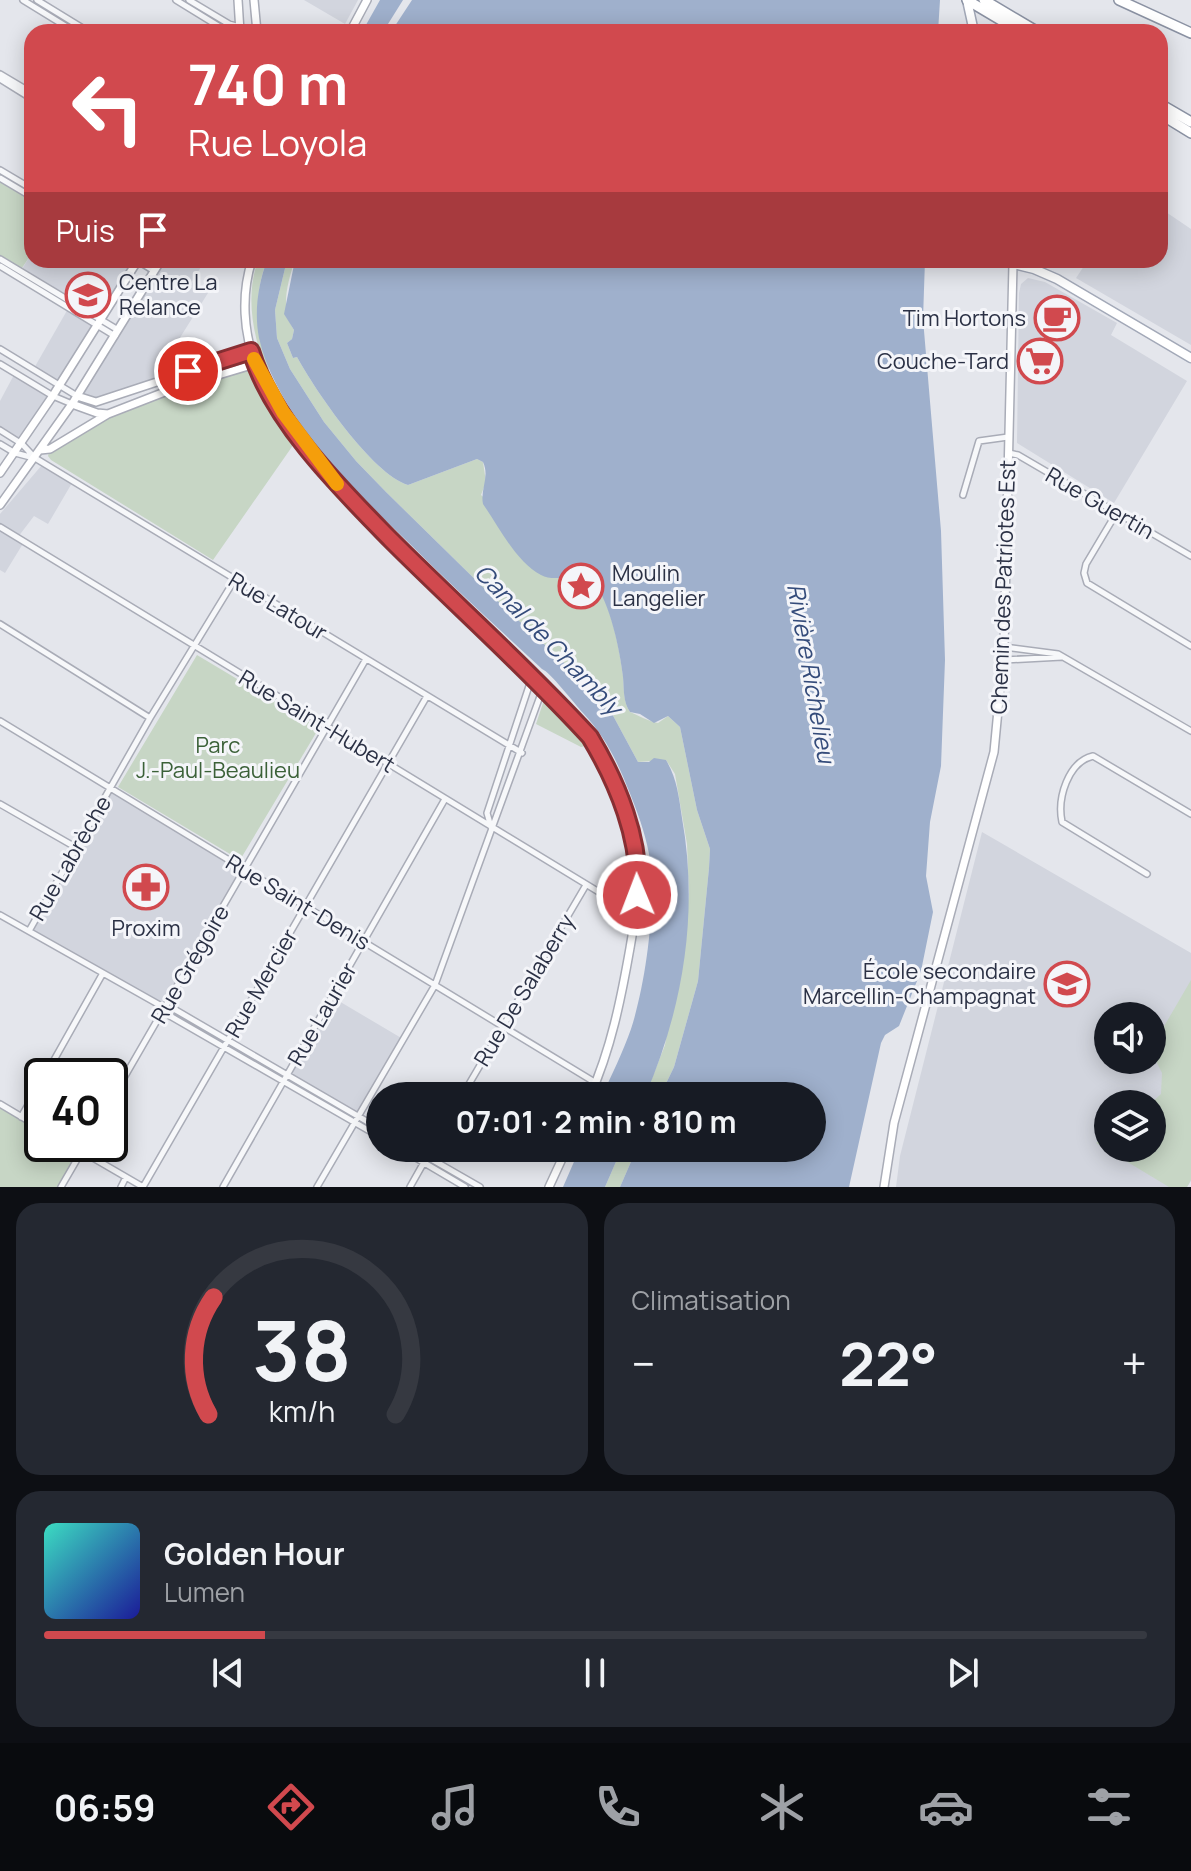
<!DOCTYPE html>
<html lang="fr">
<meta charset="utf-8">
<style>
body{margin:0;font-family:Manrope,sans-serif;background:#242831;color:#f1f3f6;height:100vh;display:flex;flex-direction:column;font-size:30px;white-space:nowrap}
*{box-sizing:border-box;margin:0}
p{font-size:26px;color:#9ea1a6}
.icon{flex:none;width:44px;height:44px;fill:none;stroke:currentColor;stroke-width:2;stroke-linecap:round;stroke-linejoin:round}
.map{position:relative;height:1187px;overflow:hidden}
.panel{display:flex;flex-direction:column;gap:16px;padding:16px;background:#0d0f14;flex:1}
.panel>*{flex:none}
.hud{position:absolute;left:24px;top:24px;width:1144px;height:244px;border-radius:24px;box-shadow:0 4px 20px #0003;background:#d1494e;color:#fff;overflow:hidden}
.fabs{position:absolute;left:1094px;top:1002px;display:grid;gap:16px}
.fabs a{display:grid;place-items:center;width:72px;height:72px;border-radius:50%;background:#171b24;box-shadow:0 4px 20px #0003;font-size:40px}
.speed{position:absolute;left:24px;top:1058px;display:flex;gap:16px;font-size:40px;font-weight:700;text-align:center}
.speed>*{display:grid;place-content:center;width:104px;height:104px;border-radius:50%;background:#171b24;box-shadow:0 4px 20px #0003;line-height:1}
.speed .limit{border:4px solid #111;border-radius:12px;background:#fff;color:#111}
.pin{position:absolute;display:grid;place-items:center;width:68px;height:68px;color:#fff;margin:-34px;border:4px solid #fff;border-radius:50%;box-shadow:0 2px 8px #0007}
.me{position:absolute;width:88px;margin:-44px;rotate:359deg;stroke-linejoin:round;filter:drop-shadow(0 0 6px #0008)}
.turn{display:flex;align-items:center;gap:28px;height:168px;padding:0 32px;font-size:36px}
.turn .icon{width:104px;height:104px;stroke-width:2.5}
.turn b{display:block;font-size:56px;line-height:68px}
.then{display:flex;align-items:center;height:76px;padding:0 32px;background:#0003;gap:16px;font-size:30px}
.big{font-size:60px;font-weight:700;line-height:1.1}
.panel .tile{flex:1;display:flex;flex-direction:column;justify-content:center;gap:12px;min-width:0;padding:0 28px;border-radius:24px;background:#242831}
.panel .dial{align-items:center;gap:0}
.dial svg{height:208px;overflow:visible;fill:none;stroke:#363941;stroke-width:7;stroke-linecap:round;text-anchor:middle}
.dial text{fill:#f1f3f6;stroke:none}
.song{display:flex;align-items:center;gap:24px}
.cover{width:96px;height:96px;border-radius:12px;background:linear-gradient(135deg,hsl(170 70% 55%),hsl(240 70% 35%))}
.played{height:8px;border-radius:4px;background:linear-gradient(90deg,#d1494e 20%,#363941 20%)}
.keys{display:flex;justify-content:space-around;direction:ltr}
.heat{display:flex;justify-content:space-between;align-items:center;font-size:44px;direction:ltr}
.panel .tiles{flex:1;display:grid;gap:16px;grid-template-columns:1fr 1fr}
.tile:last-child{grid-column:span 2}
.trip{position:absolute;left:366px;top:1082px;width:460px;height:80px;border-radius:40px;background:#171b24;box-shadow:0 4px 20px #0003;font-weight:700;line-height:80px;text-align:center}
.tabs{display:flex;height:128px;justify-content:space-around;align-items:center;background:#090b0e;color:#9ea1a6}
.tabs .icon{width:56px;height:56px}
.tabs .on{color:#d1494e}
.tabs b{font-size:36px;color:#f1f3f6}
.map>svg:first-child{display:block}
</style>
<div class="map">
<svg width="1191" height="1187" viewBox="0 0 1191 1187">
<rect width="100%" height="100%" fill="#e4e6ec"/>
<path fill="#d2d5de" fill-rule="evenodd" d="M304 0H358L345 24Z
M1160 208 1191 229V345L1076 278 1088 260H1160Z
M32 253V260H137L100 319 20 272Z
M161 260H205L192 282 208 293 171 352 188 371 96 402 77 396Z
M1028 278 1045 282 1117 323 1111 335 1187 381 1114 503 1017 443 1019 293 1021 284Z
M69 307 97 325 60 385 33 370Z
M15 373 53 396 22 444 0 430V401Z
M42 465 72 483 48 524 34 516 18 537 24 542 5 573 0 570V514Z
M110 789 245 869 165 1008 29 931Z
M982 832 1191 953V1181L1187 1187H896L900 1156ZM1108 1016H1152V1060H1108ZM1108 1104H1152V1148H1108Z
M332 997 403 1039 358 1116 287 1075Z"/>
<path fill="#c7d6c5" d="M0 179 32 198V253L20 271 0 259Z
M258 260H267C253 296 256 334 270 369L266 370C253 335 245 297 258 260Z
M287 260H295C287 284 280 309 294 330L292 339 287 343 293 358 297 357C315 390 372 474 408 485L477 459 483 462 486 482 481 495 575 577C581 577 587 576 593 581 610 598 620 651 623 676 624 688 623 701 630 712 637 715 650 722 658 723L668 716 680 727 697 810 710 849 709 868 698 981 674 1067 660 1096H645L665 1045 689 895 687 844 675 774 666 760 638 762 610 710 588 686 490 594 386 492 356 461 324 422 290 369 277 338 275 310Z
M253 367 296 441 213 560 51 460 48 456 50 449 107 418 137 404Z
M197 655 319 728 240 860 118 787Z
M544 700 569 719 590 745 581 747 536 724Z
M1191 980V1180L1187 1187H1169L1096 1143 1108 1135V1148H1152V1104H1150L1161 1094 1162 1073 1152 1053V1047Z
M0 1104 42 1129V1144H68L83 1153 63 1187H0Z
M622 1148H637L620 1187H605Z"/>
<path fill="#9fb0cc" d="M380 0H403L383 32H362Z
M412 0H940L938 32H391Z
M267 260H287L275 310 277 338 290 369 324 422 356 461 386 492 490 594 589 686 610 710 638 762H649L654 758 666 760C677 778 679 798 682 818 699 913 683 1009 645 1096H602C612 1074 623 1052 631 1029 646 983 657 902 649 854 645 832 637 811 629 791 617 761 605 736 583 713 574 703 550 672 542 669 497 627 452 586 409 543 354 490 276 414 259 338 254 312 258 285 267 260Z
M295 260H925L923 319 941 531 945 660 941 766 930 822 926 876 933 912 921 971 899 1026 885 1035 881 1043 849 1187H620L637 1148H812V1096H660L674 1067 698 981 709 868 710 849 697 810 680 727 668 716 654 723 640 714 630 712C623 702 624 689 623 677 620 651 610 602 594 583 582 569 557 584 541 575 516 562 499 527 483 504 480 489 490 477 483 462L477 459 408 485C372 474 315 390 297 357L293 358 287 343 292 339 294 330 284 314Z
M580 1148H622L605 1187H563Z"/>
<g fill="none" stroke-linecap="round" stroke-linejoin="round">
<g stroke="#a9acb7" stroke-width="8">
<path id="street" d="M23 0 75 32
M37 0 89 32
M176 0 228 32
M189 0 229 24 240 27
M0 74 32 93
M0 79 32 99
M0 170 32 189
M0 178 32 197
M0 259 118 330
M150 260 158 265
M138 261 154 271
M0 266 115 336
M0 349 77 396
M0 364 53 396 72 404
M0 430 22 444 35 458 522 753
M0 444 15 453 34 458
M1009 453 1018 455 1191 556
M963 495 979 441 1008 437
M1117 512 1086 564 1084 573 1087 583 1191 646
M0 527 635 914
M0 624 150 718
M1004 647 1058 654 1191 731
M1004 660 1062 657
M0 721 596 1083
M0 804 77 848
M491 827 487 813 532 677
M1147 874 1062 822C1057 798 1068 762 1093 756L1191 814
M0 915 165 1008 174 1009 380 1129
M29 931 150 718 235 579
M165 1009 170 1016 380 1137
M45 1076 103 973
M462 1096 586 885
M110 1102 366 659
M0 1104 42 1129
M21 1117 42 1081
M69 1144 143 1187
M399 1148 465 1187
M412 1148 480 1187
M61 1187 86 1144
M121 1187 126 1177
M143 1187 427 696
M223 1187 445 799
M317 1187 435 985 543 688
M410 1187 432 1148"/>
</g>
<g stroke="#a9acb7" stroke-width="10">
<path id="secondary" d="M238 0 240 32
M254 0 257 32
M350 32 367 0
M252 260C241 294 243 334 257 367 284 432 338 486 387 535 454 603 526 667 590 737 611 773 639 832 639 875 639 899 634 924 630 948 621 999 611 1049 590 1096
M77 396 96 402 251 351
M72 404 97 413 108 414 175 388 255 364
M40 450 50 449 108 414
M0 473 52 397 138 260
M0 505 72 404 161 260
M549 1187 567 1148
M884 1187 894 1123 994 752 1004 647 1013 264"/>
</g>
<g stroke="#a3a9b8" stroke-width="11">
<path id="primary" d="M967 0 974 32
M1013 260V264L1034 269 1057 279 1191 358"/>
</g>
<g stroke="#8b92a3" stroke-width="12">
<path id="highway" d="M967 0 1021 32
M984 0 1038 32
M1119 0 1191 33
M1160 104 1191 122
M1160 114 1191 133"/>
</g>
<use href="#street" stroke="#f7f8fa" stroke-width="5"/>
<use href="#secondary" stroke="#fff" stroke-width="7"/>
<use href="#primary" stroke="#fff" stroke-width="8"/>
<use href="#highway" stroke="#fff" stroke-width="9"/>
</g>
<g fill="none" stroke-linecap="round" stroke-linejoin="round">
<g stroke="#882f33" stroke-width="20">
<path id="route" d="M188 371 251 351C272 421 341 489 391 540 457 606 527 668 590 737 617 782 642 841 637 895"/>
</g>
<use href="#route" stroke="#d1494e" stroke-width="14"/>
<path stroke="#f59e0b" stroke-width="14" d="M254 359 283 412 337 484"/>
</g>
<defs>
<g id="school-ring" transform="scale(2.3)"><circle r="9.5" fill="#f4f5f9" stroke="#d1494e" stroke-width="1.5"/><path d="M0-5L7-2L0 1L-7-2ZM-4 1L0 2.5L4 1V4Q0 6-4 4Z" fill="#d1494e"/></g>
<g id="cafe-ring" transform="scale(2.3)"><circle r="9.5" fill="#f4f5f9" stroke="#d1494e" stroke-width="1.5"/><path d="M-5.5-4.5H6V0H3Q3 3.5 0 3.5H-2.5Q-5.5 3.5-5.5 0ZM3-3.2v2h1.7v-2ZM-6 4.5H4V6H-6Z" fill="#d1494e"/></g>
<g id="supermarket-ring" transform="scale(2.3)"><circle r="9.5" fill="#f4f5f9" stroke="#d1494e" stroke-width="1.5"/><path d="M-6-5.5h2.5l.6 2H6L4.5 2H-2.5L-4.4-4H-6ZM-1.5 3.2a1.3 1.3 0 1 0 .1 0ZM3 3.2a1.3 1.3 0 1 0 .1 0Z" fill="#d1494e"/></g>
<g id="sight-ring" transform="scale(2.3)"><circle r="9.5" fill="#f4f5f9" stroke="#d1494e" stroke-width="1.5"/><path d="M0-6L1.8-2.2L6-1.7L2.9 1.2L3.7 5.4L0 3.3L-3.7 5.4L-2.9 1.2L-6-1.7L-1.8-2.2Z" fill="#d1494e"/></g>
<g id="pharmacy-ring" transform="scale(2.3)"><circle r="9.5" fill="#f4f5f9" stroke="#d1494e" stroke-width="1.5"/><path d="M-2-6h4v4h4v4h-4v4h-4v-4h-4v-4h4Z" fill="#d1494e"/></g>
</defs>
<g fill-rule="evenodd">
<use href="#school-ring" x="88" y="295"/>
<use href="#cafe-ring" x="1057" y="318"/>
<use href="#supermarket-ring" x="1040" y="361"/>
<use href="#sight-ring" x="581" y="586"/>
<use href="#pharmacy-ring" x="146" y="887"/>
<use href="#school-ring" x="1067" y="984"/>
</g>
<g text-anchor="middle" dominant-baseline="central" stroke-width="6" stroke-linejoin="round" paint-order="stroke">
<g font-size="22" fill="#2b3145" stroke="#f4f5f9" text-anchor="end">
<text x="119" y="282" text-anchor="start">Centre La<tspan x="119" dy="25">Relance</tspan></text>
<text x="1026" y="318">Tim Hortons</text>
<text x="1009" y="361">Couche-Tard</text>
<text x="612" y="573" text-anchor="start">Moulin<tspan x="612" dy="25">Langelier</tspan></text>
<text x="146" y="928" text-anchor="middle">Proxim</text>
<text x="1036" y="971">École secondaire<tspan x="1036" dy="25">Marcellin-Champagnat</tspan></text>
</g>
<g font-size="22" fill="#2b3145" stroke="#f4f5f9">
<text transform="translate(1100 503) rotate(30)">Rue Guertin</text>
<text transform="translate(1003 587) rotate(-88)">Chemin des Patriotes Est</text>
<text transform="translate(278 606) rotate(31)">Rue Latour</text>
<text transform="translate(317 721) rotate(31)">Rue Saint-Hubert</text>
<text transform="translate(70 858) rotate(-60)">Rue Labrèche</text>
<text transform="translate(298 902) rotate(31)">Rue Saint-Denis</text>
<text transform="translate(190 964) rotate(-60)">Rue Grégoire</text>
<text transform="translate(261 983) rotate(-60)">Rue Mercier</text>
<text transform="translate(524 990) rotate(-59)">Rue De Salaberry</text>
<text transform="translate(322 1014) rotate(-60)">Rue Laurier</text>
</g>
<g font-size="22" fill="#3b6138" stroke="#f4f5f9">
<text x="218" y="745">Parc<tspan x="218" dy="25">J.-Paul-Beaulieu</tspan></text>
</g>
<g font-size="24" font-style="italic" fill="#344b7a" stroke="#f4f5f9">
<text transform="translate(549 639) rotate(46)">Canal de Chambly</text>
<text transform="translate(812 673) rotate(80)">Rivière Richelieu</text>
</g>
</g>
</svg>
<div class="fabs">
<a><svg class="icon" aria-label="sound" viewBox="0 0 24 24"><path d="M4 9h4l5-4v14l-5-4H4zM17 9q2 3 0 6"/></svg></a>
<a><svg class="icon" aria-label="layers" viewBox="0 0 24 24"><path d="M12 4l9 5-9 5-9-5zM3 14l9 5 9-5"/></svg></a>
</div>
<div class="speed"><div class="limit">40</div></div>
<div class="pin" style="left:188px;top:371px;background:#d93025"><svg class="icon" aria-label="arrive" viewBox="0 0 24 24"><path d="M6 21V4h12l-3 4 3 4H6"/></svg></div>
<svg class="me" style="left:637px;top:895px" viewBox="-20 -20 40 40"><circle r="17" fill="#d1494e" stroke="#fff" stroke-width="3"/><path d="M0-11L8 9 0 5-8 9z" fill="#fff"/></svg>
<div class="trip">07:01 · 2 min · 810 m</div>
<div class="hud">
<div class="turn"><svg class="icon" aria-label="left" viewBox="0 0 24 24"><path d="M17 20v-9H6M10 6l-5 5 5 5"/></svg><div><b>740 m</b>Rue Loyola</div></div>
<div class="then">Puis<svg class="icon" aria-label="arrive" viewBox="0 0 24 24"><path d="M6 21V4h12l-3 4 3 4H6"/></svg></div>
</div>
</div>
<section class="panel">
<div class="tiles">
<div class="tile dial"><svg viewBox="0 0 100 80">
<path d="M14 69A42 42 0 1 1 86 69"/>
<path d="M14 69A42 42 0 0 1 16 24" stroke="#d1494e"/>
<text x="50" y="56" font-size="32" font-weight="700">38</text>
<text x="50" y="72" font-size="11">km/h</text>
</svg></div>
<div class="tile"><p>Climatisation</p>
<div class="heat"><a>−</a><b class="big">22°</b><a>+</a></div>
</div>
<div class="tile">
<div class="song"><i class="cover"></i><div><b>Golden Hour</b><p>Lumen</p></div></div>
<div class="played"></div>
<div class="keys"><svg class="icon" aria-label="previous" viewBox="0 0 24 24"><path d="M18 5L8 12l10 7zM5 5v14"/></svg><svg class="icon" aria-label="pause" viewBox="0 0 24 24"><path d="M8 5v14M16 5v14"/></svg><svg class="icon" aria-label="next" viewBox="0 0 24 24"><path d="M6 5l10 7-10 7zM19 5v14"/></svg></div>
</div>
</div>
</section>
<nav class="tabs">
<b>06:59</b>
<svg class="icon on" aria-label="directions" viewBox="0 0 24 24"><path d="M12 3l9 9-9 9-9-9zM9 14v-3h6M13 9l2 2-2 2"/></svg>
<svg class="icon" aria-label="music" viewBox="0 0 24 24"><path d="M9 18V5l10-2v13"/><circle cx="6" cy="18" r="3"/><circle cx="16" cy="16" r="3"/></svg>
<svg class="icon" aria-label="phone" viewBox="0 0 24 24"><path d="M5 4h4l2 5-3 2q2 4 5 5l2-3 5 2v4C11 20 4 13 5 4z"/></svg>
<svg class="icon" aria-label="climate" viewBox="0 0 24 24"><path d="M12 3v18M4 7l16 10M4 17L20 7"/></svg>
<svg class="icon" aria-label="car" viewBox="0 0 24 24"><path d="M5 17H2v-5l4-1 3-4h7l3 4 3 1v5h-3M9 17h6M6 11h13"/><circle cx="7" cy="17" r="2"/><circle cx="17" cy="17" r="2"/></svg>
<svg class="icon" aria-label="filters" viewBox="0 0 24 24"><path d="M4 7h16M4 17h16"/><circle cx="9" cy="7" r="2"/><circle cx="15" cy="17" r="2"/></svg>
</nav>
